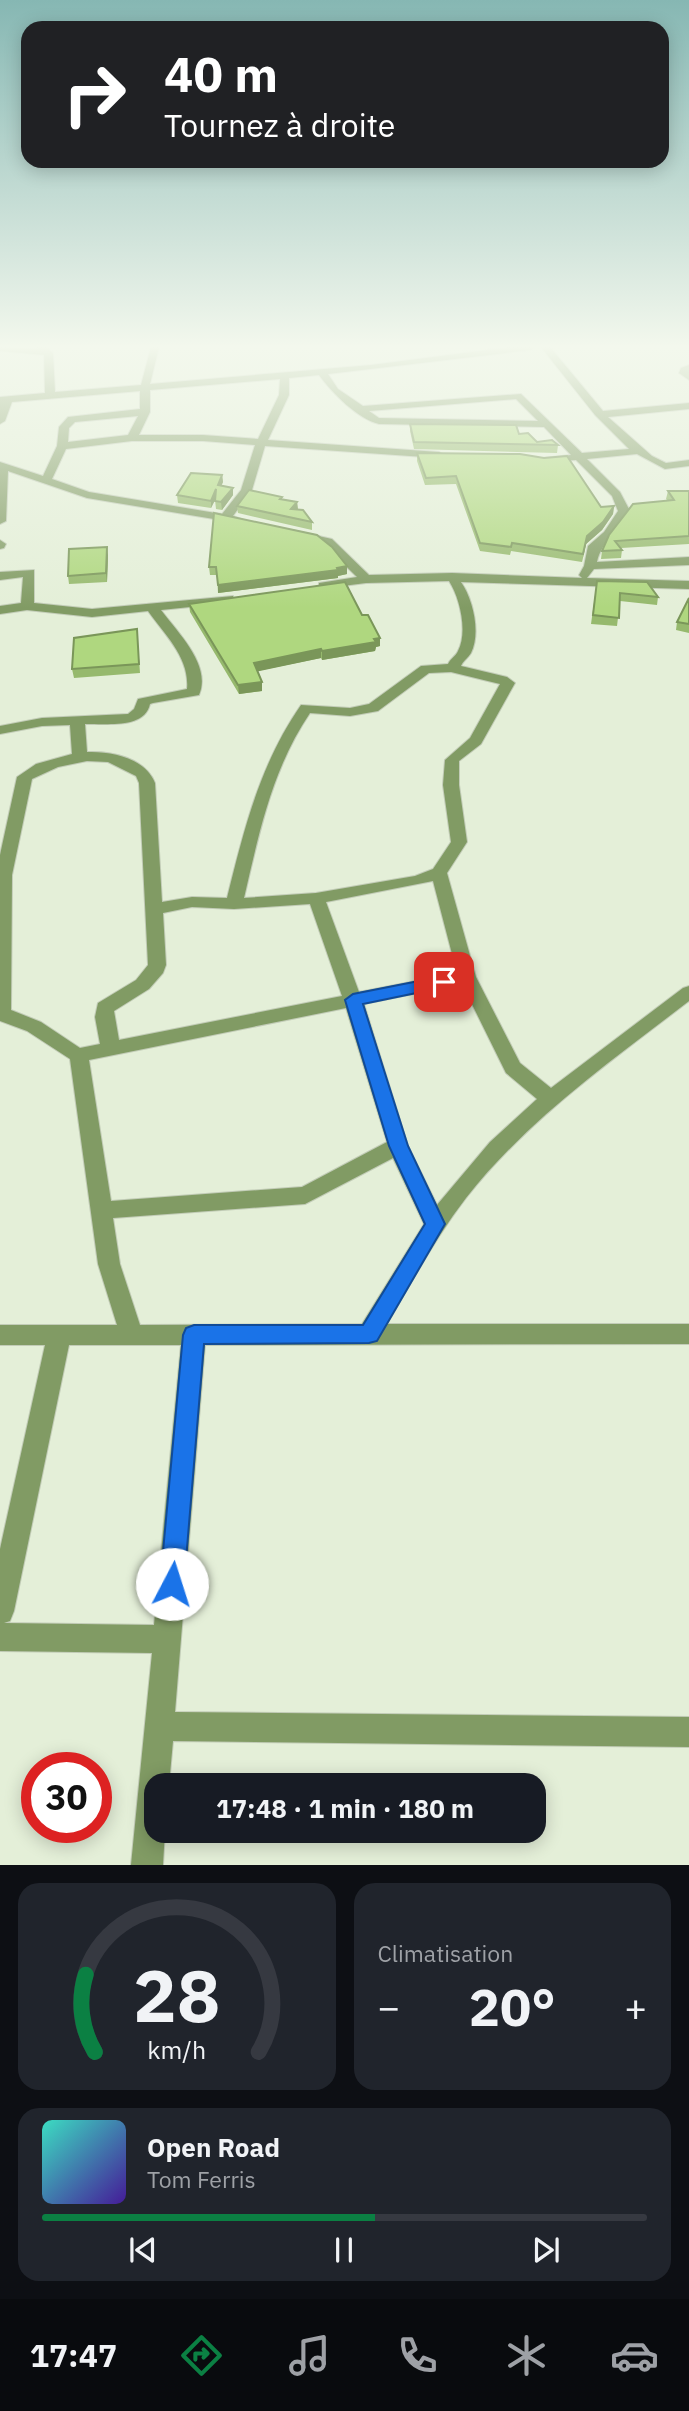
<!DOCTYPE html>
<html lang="fr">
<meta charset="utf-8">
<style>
body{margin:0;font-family:"IBM Plex Sans",sans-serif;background:#20242c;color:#f1f3f6;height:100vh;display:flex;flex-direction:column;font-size:26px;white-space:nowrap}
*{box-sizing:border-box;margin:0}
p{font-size:23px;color:#9ea1a6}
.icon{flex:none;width:38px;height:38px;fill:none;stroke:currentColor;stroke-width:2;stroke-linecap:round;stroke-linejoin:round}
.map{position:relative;height:1865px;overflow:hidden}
.sheet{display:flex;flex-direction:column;gap:18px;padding:18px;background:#0d0f14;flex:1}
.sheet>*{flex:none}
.top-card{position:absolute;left:21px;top:21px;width:648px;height:147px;border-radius:21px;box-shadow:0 4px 18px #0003;background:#202124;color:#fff;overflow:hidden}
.speed{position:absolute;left:21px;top:1752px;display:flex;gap:14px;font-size:35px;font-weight:700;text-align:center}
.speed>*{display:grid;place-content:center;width:91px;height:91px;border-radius:50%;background:#171b24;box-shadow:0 4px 18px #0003;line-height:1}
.speed .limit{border:10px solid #d22;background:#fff;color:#111}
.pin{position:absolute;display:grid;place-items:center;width:60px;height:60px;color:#fff;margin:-30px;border-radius:14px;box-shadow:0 4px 10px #0006}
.me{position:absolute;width:77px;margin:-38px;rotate:5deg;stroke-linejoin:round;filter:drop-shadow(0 0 5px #0008)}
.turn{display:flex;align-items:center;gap:24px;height:147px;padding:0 28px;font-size:32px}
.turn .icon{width:91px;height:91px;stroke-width:2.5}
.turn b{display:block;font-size:49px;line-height:60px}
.big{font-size:52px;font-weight:700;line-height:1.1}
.sheet .tile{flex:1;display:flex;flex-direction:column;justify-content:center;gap:10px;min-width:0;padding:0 24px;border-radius:21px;background:#20242c}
.sheet .dial{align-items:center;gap:0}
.dial svg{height:182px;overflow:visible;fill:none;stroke:#363941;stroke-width:7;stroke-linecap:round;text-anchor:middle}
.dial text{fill:#f1f3f6;stroke:none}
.song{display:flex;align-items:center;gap:21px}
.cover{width:84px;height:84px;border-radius:10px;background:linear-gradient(135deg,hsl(170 70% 55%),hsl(260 70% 35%))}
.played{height:7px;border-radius:4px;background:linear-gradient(90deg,#0b8043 55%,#363941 55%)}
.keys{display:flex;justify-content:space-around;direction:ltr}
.heat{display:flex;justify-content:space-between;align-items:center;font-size:38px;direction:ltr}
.sheet .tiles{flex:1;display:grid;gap:18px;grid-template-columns:1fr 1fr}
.tile:last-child{grid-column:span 2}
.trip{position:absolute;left:144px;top:1773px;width:402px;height:70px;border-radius:21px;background:#171b24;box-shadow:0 4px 18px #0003;font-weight:700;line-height:70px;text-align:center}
.dock{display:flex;height:112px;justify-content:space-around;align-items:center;background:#090b0e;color:#9ea1a6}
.dock .icon{width:49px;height:49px}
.dock .on{color:#0b8043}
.dock b{font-size:32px;color:#f1f3f6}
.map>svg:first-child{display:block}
</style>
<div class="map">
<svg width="689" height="1865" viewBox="0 0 689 1865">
<rect width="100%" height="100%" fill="#e4efd8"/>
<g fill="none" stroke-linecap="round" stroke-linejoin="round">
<g stroke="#c2ccb7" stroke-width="2">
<path id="minor" d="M0 347 38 349 37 347H46L53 353 55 392 141 385 151 347H159L150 384 371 365 510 347H534L530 350 328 374 338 389 363 406 521 394 582 453 629 449 595 415 541 347H550L603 411 689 403V409L608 417 652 456 666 463 689 460V466L665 469 637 454 587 459 620 492 630 511C618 528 601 543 597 562L689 557V565L594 569 587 578 689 581V589L461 582C473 599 481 633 471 653 468 658 463 661 461 666L507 677 515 683 481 744 459 761V785L467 842 447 873 476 977 520 1063 551 1088 683 988 689 986V1001C610 1062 528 1119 466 1198 436 1237 412 1281 387 1324H689V1344L205 1345 175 1712 689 1717V1747L173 1741 169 1785H156V1830H165L163 1865H131L152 1653 0 1651V1549L45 1345H0V1325H117L98 1264 70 1059 27 1031 0 1021V855L17 777 36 764 72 754 70 725 42 726 0 734V726L42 718 128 714 134 709 138 699 187 689C190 658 165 635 148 611L92 617 27 610 0 614V606L21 603 23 577 0 580V572L34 570V603L92 609 233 596V602L229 603 161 610C177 632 212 665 199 695L153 703 150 704C144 730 105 723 85 724L87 752C112 751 145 758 155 783L162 902 192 897 227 898C244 829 260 764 301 705L350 708 369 704 421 666 448 664C450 659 456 656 458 651 468 632 460 598 449 581L366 583 319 589V583L357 577 324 545 292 534V530L332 539 369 575 452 573 582 578 579 575 584 566 588 546 604 532 618 511 612 496 576 460 543 462V458L571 455 544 427 379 424C358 419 332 393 319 375L289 378V395L268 440 439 452 444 455 439 458 265 446 252 490 233 516 244 520 238 523 87 498 8 471 6 521 0 524V462L43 476 57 446 59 427 68 417 140 409V391L12 402 5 421 0 424V397L45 393 44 355 0 351ZM280 379 279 395 258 439 203 435H139L150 412V390ZM516 399 538 421 379 418 369 411ZM138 416 128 435 68 442 69 428 75 422ZM132 441H203L255 445 241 490 222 514 89 492 52 479 66 449ZM451 672 500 684 470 738 445 760 443 785 451 842 433 869 415 876 316 893 244 898C259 833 272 769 310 713L350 716 378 711 429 673ZM87 761 108 762 136 776 139 783 148 965 136 980 98 1003 95 1017 100 1044 80 1048 41 1022 11 1010 12 875 32 779 58 767ZM433 881 457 973 359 992 326 902ZM310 904 342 996 119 1040 114 1011 149 989 163 973 166 965 163 913 192 907 234 909ZM462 984 506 1073 537 1099 490 1142 437 1205 408 1146 364 1004ZM346 1008 387 1142 302 1187 111 1201 89 1060ZM393 1158 424 1224 362 1324 140 1325 120 1264 113 1218 305 1204ZM69 1345H181L154 1625 4 1623 10 1621 14 1611Z
M689 365V380L679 373 681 368Z
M0 540 6 544 4 548 0 549Z"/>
</g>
<use href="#minor" fill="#819b64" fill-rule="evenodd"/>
</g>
<path fill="#96b96d" d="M410 424 519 434 537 442 558 445 557 453 414 449 410 431Z
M417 453 601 507 614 506 613 514 602 530 586 544 582 562 511 551 510 555 480 551 456 484 425 485 417 461Z
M222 475 223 482 221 486 233 488V495L222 510 216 509 215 500 211 508 178 503 177 495Z
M668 491H689V544L621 548 622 550 621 558 601 559 602 551 668 501 666 499Z
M282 497V500L297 502 298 510 312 522V530L238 513 237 506Z
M108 555 107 582 69 584 68 576Z
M347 566V574L338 576V578L218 593 217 575H210L209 567Z
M597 581 658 597 657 605 620 601 617 626 591 624Z
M689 598V633L676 630 677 622Z
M189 604 362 615 380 638V646L376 647 375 651 322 660 321 658 257 671 262 682V691L239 694 190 612Z
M137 629 140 673 74 678 72 669Z"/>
<path fill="#7a9659" d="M222 475 223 482 218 493V485Z
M233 488V495L222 510 221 502Z
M216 489 217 496 211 508V501Z
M297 502 298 510 291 509Z
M614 506 613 514 602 530 586 544 582 562 587 536Z
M107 547 108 555 107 582 106 573Z
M347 566V574L338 576V578L218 593V585Z
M380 638V646L376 647 375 651 322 660V651Z
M321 649V658L255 672 254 663Z
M262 682V691L239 694 238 685Z"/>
<path fill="#afd77f" stroke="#7a9659" stroke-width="2" d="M410 424 516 425 519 434 528 433 537 442 552 440 558 445 414 442Z
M417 453 520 454 544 458 567 456 601 507 614 506 603 522 587 536 583 554 512 543 511 547 480 543 456 476 426 478Z
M191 473 222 475 218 485 233 488 221 502 215 501 216 489 211 501 177 495Z
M249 490 282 497 280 499 297 502 291 509 303 510 312 522 237 506Z
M668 491H689V536L615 541 622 550 602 551 609 535 633 504 674 500Z
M214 513 317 535 332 547 347 566 337 568 338 570 218 585 216 567H209Z
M107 547 106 573 68 576 69 549Z
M597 581 647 582 658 597 620 593 619 618 593 615Z
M345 582 362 615H368L380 638 374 639 376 642 322 651 321 649 254 663 262 682 238 685 189 604Z
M689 598V624L677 622Z
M137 629 139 664 72 669 74 638Z"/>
<linearGradient id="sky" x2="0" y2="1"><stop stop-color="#86b7b3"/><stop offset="0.57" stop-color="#f3f8ed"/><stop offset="1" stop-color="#f3f8ed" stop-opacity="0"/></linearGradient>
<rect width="689" height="608" fill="url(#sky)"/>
<path fill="#1a73e8" stroke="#114b97" stroke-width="2" d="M444 976 450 978 452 982 450 986 363 1004 408 1146 445 1224 377 1341 369 1343 204 1344 184 1584 181 1592 172 1596 164 1592 160 1584 183 1335 186 1328 194 1325H363L425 1224 389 1146 345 1000 353 994Z"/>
</svg>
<div class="speed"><div class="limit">30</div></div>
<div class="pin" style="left:444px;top:982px;background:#d93025"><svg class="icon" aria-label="arrive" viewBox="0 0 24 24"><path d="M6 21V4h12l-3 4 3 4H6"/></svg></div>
<svg class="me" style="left:172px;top:1584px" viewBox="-20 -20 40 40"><circle r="19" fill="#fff"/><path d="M0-13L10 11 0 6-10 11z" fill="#1a73e8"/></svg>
<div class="trip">17:48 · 1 min · 180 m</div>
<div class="top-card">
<div class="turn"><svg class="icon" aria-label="right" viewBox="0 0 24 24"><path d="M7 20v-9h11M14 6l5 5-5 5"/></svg><div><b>40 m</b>Tournez à droite</div></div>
</div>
</div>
<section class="sheet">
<div class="tiles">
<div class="tile dial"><svg viewBox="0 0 100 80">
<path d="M14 69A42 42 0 1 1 86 69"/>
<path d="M14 69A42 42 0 0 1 10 35" stroke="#0b8043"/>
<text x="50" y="56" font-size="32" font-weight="700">28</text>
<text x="50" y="72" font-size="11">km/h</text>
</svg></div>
<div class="tile"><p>Climatisation</p>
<div class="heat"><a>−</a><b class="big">20°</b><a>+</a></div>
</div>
<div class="tile">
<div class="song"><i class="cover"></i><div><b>Open Road</b><p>Tom Ferris</p></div></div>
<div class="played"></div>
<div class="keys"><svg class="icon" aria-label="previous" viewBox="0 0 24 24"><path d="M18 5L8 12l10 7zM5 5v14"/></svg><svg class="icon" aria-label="pause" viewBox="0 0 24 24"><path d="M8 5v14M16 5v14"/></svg><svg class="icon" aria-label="next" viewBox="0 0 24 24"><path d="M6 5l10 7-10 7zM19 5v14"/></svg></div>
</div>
</div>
</section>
<nav class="dock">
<b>17:47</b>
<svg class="icon on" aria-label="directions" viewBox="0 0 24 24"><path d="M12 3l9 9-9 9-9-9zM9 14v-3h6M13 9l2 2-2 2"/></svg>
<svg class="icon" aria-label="music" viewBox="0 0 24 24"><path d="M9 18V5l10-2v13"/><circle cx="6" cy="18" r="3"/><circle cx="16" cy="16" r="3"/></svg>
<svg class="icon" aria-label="phone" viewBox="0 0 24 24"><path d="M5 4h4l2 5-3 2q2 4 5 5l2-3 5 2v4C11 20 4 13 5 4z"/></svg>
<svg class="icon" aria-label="climate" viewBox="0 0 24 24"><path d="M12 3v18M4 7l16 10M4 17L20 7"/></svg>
<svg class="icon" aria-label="car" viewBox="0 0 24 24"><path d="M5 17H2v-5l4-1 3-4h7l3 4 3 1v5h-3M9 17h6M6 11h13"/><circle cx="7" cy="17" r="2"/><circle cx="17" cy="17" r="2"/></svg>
</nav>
